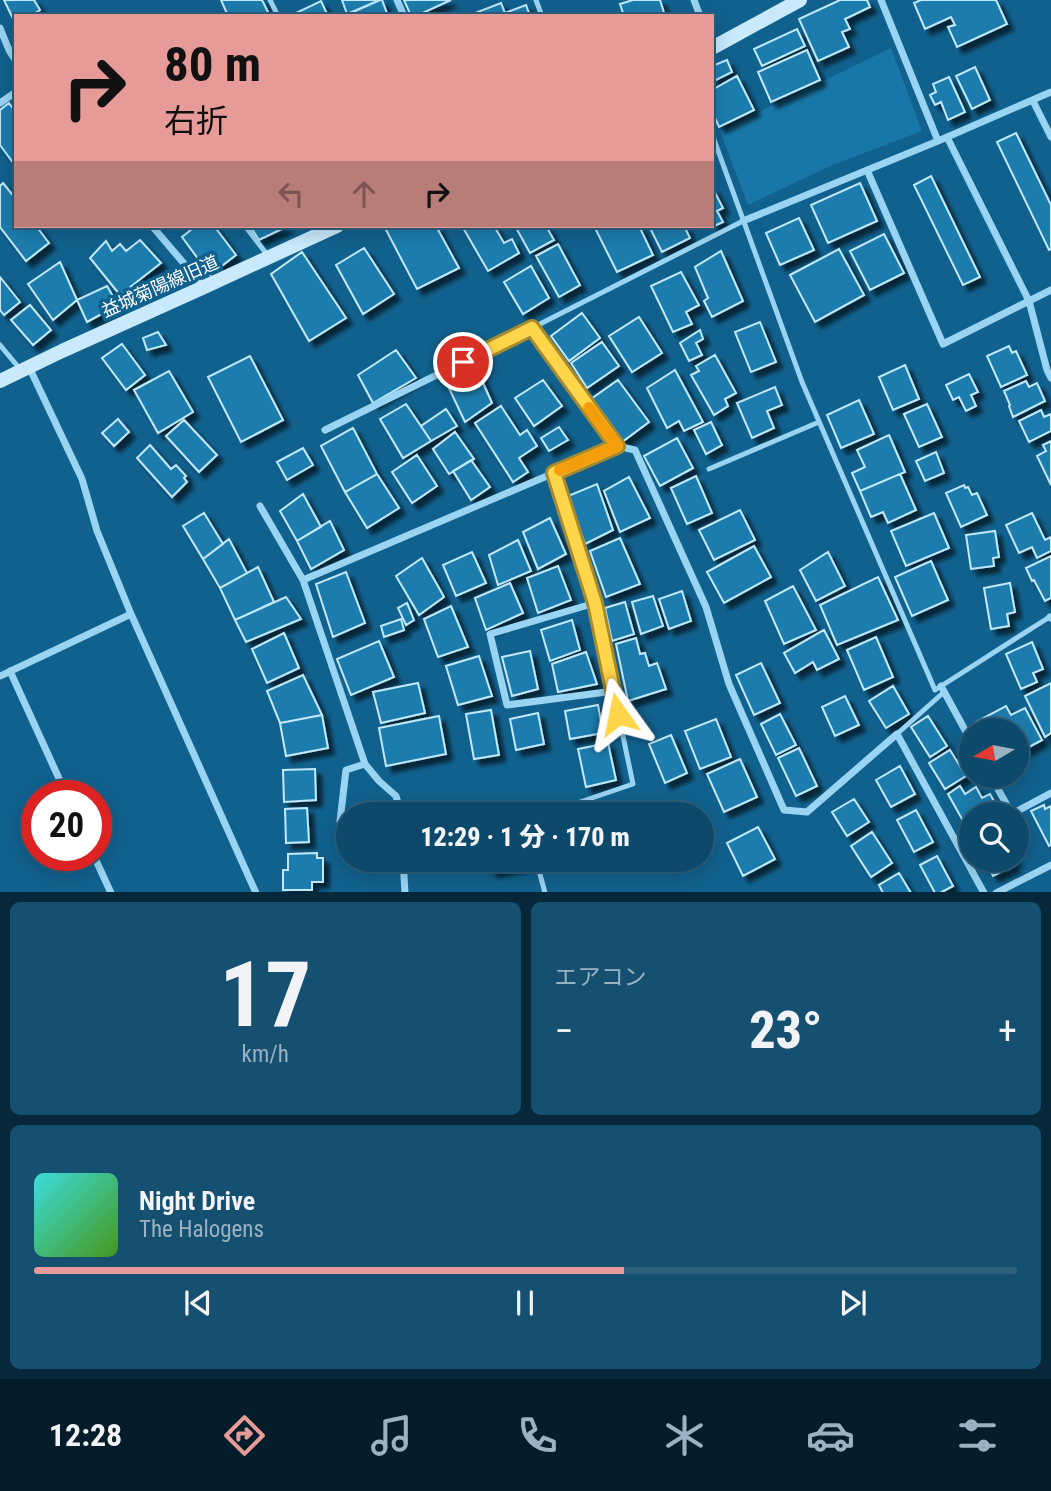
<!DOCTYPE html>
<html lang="ja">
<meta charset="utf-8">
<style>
body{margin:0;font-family:"Roboto Condensed","Noto Sans JP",sans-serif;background:#165070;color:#f1f3f6;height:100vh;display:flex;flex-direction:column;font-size:26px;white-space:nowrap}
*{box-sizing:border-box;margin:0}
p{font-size:23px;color:#9ab2c1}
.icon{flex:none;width:38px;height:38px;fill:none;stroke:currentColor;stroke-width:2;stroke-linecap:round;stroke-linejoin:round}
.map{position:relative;height:892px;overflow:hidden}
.drawer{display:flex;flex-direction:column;gap:10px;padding:10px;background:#07283a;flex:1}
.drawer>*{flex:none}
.banner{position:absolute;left:14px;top:14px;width:700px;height:214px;border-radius:0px;box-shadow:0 4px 18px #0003,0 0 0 2px #2d617e;background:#e69b98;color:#111;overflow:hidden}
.needle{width:46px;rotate:260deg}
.controls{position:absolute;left:959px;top:718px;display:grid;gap:14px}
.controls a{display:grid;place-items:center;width:70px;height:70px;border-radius:50%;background:#0d496a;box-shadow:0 4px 18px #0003,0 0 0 2px #2d617e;font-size:35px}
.speed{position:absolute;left:21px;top:780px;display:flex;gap:14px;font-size:35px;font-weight:700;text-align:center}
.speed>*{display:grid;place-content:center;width:91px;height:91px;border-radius:50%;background:#0d496a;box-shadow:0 4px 18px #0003,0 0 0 2px #2d617e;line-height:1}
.speed .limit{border:10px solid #d22;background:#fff;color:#111}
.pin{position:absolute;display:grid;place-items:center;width:60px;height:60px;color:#fff;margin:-30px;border:4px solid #fff;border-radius:50%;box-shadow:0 2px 7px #0007}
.me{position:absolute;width:77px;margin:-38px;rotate:348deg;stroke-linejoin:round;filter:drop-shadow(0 0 5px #0008)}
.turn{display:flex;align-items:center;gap:24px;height:147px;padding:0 35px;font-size:32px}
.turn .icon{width:91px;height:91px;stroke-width:2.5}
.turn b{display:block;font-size:49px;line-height:60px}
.lanes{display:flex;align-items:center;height:66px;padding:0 35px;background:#0003;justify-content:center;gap:35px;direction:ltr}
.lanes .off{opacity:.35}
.big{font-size:52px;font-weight:800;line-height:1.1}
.drawer .widget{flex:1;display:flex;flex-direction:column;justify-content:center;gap:10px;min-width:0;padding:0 24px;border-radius:10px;background:#165070}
.drawer .dial{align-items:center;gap:0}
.dial b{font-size:91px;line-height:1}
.song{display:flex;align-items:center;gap:21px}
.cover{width:84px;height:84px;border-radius:10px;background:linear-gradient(135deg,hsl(180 70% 55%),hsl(100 70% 35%))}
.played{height:7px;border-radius:4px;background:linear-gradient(90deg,#e69b98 60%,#2d617e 60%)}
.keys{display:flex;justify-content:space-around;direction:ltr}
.heat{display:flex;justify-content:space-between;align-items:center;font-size:38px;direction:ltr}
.drawer .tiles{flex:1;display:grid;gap:10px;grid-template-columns:1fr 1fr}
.widget:last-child{grid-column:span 2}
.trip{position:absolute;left:336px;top:802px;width:378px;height:70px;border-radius:35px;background:#0d496a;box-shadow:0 4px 18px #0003,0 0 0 2px #2d617e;font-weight:800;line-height:70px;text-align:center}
.tab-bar{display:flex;height:112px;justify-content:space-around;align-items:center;background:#051d2a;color:#9ab2c1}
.tab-bar .icon{width:49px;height:49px}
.tab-bar .current{color:#e69b98}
.tab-bar b{font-size:32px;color:#f1f3f6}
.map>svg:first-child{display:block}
</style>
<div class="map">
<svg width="1051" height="893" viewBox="0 0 1051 893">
<defs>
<filter id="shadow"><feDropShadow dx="6" dy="6" stdDeviation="2" flood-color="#0009"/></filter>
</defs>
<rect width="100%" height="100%" fill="#11618e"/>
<path fill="#1877a8" d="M891 48 922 131 830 166 748 205 720 131Z"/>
<path fill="#1e7cad" stroke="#c0e9fd" stroke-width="2" filter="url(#shadow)" d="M4 0H34L40 10 31 16H16V25Z
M221 0H262L270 16H228Z
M342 0H380L347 14Z
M380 0H382L388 16H344Z
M404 0H451L416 16H411Z
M633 0H660L665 16H624L620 4Z
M840 0H867L870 7 845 19 850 29 842 32 849 47 818 61 799 19Z
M921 0H996L1007 24 957 47 948 27 955 25 951 17 925 29 914 3Z
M321 1 328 16H295L294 14Z
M501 3 505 13 526 5 530 16H476L475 13Z
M797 29 805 46 762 66 754 49Z
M807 50 820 80 771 102 758 72Z
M727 60 732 72 712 82V66Z
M975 67 990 100 972 109 956 76Z
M737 76 754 110 719 127 712 111V90Z
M949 77 965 112 948 120 941 102 935 105 930 95 936 92 933 84Z
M9 103 16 113V163L14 164 0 145V110Z
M1016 133 1051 205V249L1049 250 997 142Z
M931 176 980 277 963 285 914 185Z
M3 183 16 199V226H36L49 243 26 261 0 227V186Z
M860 183 877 221 828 243 811 205Z
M712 187 723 208 717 211 723 222 712 227Z
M799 218 814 250 780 265 766 233Z
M196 226H214L236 255 210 275 182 237Z
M250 226H288L259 240Z
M384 226H436L459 268 417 289Z
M462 226H494L504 243 512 239 519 253 488 271Z
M515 226H546L554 240 530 253Z
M594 226H639L653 255 617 272Z
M649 226H684L690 238 662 252Z
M884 234 904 273 870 290 850 251Z
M140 240 161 263 120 295 90 258 106 241 112 251 120 244 126 251Z
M558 244 580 285 559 297 536 256Z
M364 248 394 294 363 314 336 265Z
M839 249 864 295 815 322 790 275Z
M721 251 743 301 712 317 704 301 708 298 695 267Z
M302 252 346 318 309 341 271 274Z
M60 262 77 300 53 320 28 284Z
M531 266 549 298 523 314 504 282Z
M681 272 699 305 686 312 692 324 673 332 651 286Z
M0 277 20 302 4 315 0 310Z
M107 286 118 305 87 322 77 300Z
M30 305 51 330 33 345 11 320Z
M582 313 600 338 569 361 551 336Z
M639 317 662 353 632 372 609 336Z
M760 322 776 362 751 372 735 332Z
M700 330 703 339 696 343 702 355 689 361 680 343Z
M158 332 166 345 147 350 143 338Z
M602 342 619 366 587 388 571 363Z
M122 344 145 375 126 390 102 358Z
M1009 346 1012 353 1016 351 1027 375 1001 387 987 356Z
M396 350 416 378 373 403 358 375Z
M715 355 736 393 725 399 728 406 714 415 691 375 699 371 696 366Z
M250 356 283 420 241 442 208 377Z
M905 365 919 399 893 410 879 377Z
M476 367 492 403 465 422 448 386Z
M675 370 703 422 684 431 679 421 667 428 647 388Z
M169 371 193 412 158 433 134 390Z
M969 374 978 392 971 395 976 406 966 411 959 397 953 400 946 385Z
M543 380 562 406 534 426 515 398Z
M618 380 649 422 622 442 591 399Z
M1026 381 1029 387 1037 383 1045 401 1013 417 1009 406 1010 405 1004 391Z
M775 387 782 405 767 411 774 428 752 438 737 403Z
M859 400 874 434 841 448 827 415Z
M406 404 431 441 403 458 380 419Z
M927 404 942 437 919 447 904 414Z
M501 406 520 435 527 430 537 446 519 458 528 472 513 482 475 423Z
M446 409 457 426 431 441 421 426Z
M1041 410 1044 417 1051 414V431L1029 442 1019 421Z
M118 419 129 432 114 446 102 433Z
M184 420 217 455 199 472 166 436Z
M711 422 722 445 706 454 694 430Z
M559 427 568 440 549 451 541 438Z
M353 428 377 474 345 492 321 446Z
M455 432 474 459 449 474 433 449Z
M889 435 905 472 860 491 852 473 865 467 857 450Z
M677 438 693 468 660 486 644 456Z
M1051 441V485L1037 456 1046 451 1043 445Z
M150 445 171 469 176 465 186 476 184 478 187 482 172 497 137 458Z
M303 448 313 465 287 480 277 462Z
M936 452 944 473 925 481 916 461Z
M417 455 437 486 412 503 392 472Z
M471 460 490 487 471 500 453 471Z
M377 474 399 508 367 528 345 492Z
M900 474 916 510 888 523 883 512 871 517 860 491Z
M696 476 712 513 687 524 671 488Z
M629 477 650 518 620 532 604 491Z
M597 484 613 530 585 544 568 496Z
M964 485 965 488 968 487 972 495 977 493 987 515 961 527 946 493Z
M303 494 321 527 297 541 280 511Z
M740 510 755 540 714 560 699 530Z
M204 513 223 544 203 559 183 526Z
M934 513 949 548 906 566 891 531Z
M1032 513 1045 540 1051 537V551L1037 558 1032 547 1019 553 1006 525Z
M550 518 566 554 538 569 523 532Z
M330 521 344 550 311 569 297 541Z
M995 531 999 557 993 558 994 566 971 569 966 535Z
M620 538 640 584 606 597 590 551Z
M229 539 247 573 220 588 203 559Z
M518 540 531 571 498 585 489 555Z
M754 546 771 577 724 603 707 572Z
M472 552 486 583 456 596 443 565Z
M828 552 845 586 816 601 800 570Z
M1051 556V598L1045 601 1034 580 1032 581 1026 568Z
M422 558 444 597 419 615 396 576Z
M931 561 948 600 912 616 895 577Z
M558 566 571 600 538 613 527 578Z
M258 567 274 602 235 620 220 588Z
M346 572 365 623 333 637 316 584Z
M878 577 898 620 837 645 820 605Z
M510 583 523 613 486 630 475 598Z
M1010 583 1015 612 1007 614 1009 626 991 629 984 588Z
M793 586 816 630 784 644 765 601Z
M682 591 691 621 669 629 659 599Z
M653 596 663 626 641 634 632 602Z
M286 597 301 619 246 642 235 620Z
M625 602 634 634 612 641 605 608Z
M407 603 414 620 406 625 398 608Z
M451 606 468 647 438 657 424 619Z
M401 619 404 630 384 637 381 626Z
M572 620 580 650 550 661 541 630Z
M824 630 839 659 817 670 813 662 795 673 784 653Z
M284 633 299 668 267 683 252 649Z
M876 637 893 677 864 690 847 650Z
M636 638 640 654 645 653 649 666 657 663 666 689 628 701 616 644Z
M379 641 394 677 351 695 337 659Z
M1032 642 1043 669 1033 673 1037 682 1021 689 1006 654Z
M530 651 538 689 512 696 502 657Z
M586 652 597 684 558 692 552 664Z
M479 656 492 696 458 705 446 666Z
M761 663 780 703 754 715 736 675Z
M303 675 322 715 280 723 267 691Z
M418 683 425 713 381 723 373 692Z
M1051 683V733L1045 737 1025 696Z
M893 686 909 714 886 728 869 701Z
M845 696 859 725 835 736 822 707Z
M598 705 603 733 570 739 565 711Z
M1006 706 1011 715 1025 708 1042 740 1018 753 1017 730H980L976 722Z
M491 710 499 755 474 759 466 714Z
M538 713 544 744 516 750 510 719Z
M780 714 796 745 776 755 761 724Z
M322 715 328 748 286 756 280 723Z
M439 716 446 754 386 766 379 728Z
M928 716 947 746 930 757 911 727Z
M716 719 731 757 700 769 685 731Z
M671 735 687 773 665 783 649 744Z
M608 743 616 780 586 787 578 749Z
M799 748 817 786 796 796 778 758Z
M950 750 966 776 945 789 929 763Z
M740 759 757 797 724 812 707 774Z
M900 766 915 794 891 807 876 780Z
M315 769 316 800 284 802 283 770Z
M960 786 965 794 976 787 982 798 990 794 999 810 992 814H971V826L967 828 948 794Z
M854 799 869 822 847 836 832 812Z
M648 803 649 814H607L606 809Z
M1044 805 1045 809 1051 806V845L1049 846 1031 811Z
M307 808 309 842 286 843 285 809Z
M916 810 933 842 914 852 897 820Z
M758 827 775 859 743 876 727 843Z
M872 832 892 863 871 877 851 846Z
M317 853V858H323V882H312V890H283V870H288V854Z
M937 856 953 886 940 893H935L920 865Z
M489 859H526L527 865 491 871Z
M985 859H1016L1011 862 1013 866 993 876Z
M899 873 911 893H883L879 885Z"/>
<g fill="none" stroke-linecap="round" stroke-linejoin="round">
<path stroke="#99d4f2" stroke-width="5" d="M270 0 278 16
M536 0 542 16
M712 134 802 382 935 690 1051 616
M245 226 269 257
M0 345 20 369
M709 469 819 422
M897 734 944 692
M545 814 633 784 595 603 554 473 617 446 532 328 743 221
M536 859 545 893"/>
<path stroke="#99d4f2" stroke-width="7" d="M397 0 404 16
M694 0 700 16
M881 0 938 141
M0 28 9 50 16 61
M1033 101 1051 137
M0 103 16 92
M947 137 1029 301 1047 370 1051 378
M867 170 943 344 1051 290
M743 221 938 141 1051 92
M152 226 204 287
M29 367 82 479 97 531 131 614 256 893
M325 430 532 328
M617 446 635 450 706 607 729 684 784 810 807 812 897 734 984 893
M260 506 303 580 365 764 346 770 340 821
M303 580 554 473
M595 603 490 634 507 705 614 691
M1050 617 1051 618
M10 671 67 796
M0 676 131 614
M941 686 971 741
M365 764 379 781 396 796 401 814
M990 775 1012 814 1051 793
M94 856 111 893
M403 859 405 893
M996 893 1051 865"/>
<path stroke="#c8eafc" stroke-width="14" d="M712 48 800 0
M0 381 62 351 204 287 337 226"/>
</g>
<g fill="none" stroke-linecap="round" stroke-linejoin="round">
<g stroke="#a68a30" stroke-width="18">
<path id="route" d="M463 362 532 328 617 446 554 473 595 603 618 714"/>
</g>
<use href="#route" stroke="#ffd54a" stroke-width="12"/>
<path stroke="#f59e0b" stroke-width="12" d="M560 470 617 446 589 408"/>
</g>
<g text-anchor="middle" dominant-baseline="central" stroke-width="7" stroke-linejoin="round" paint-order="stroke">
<g font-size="18" fill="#fff" stroke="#11618e">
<text transform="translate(160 286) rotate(-24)">益城菊陽線旧道</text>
</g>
</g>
</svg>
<div class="controls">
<a><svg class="needle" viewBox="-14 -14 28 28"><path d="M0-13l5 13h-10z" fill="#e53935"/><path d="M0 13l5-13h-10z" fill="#9ab2c1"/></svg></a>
<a><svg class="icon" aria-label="search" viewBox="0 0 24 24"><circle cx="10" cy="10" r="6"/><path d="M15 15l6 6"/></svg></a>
</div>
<div class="speed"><div class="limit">20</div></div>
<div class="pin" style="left:463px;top:362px;background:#d93025"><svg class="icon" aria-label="arrive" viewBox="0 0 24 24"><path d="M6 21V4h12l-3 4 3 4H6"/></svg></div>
<svg class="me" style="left:618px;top:714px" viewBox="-20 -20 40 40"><path d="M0-17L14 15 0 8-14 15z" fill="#ffd54a" stroke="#fff" stroke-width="4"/></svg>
<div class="trip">12:29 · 1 分 · 170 m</div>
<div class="banner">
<div class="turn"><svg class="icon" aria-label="right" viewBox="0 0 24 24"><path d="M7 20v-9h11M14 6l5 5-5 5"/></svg><div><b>80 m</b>右折</div></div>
<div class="lanes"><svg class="icon off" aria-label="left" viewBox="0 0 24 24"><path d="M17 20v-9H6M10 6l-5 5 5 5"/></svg><svg class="icon off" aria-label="ahead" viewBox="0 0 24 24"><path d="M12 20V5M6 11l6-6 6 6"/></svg><svg class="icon" aria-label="right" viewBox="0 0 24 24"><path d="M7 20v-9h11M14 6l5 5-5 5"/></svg></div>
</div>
</div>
<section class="drawer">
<div class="tiles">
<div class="widget dial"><b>17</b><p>km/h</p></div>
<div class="widget"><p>エアコン</p>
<div class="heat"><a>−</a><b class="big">23°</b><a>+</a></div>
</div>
<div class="widget">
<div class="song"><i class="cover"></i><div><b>Night Drive</b><p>The Halogens</p></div></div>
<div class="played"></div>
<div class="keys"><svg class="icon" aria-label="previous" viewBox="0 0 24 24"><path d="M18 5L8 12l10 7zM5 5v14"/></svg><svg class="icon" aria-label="pause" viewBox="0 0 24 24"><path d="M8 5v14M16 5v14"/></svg><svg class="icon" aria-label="next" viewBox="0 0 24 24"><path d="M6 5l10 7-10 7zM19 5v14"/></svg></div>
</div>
</div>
</section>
<nav class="tab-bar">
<b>12:28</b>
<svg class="icon current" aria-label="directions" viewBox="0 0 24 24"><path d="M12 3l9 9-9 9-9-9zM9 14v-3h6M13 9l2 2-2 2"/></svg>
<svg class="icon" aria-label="music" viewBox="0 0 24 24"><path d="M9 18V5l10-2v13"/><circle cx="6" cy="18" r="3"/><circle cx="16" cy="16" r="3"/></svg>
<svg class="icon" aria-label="phone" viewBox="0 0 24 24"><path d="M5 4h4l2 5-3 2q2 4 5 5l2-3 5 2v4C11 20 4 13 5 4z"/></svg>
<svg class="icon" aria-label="climate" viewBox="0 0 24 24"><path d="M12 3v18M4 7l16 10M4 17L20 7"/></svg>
<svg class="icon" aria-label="car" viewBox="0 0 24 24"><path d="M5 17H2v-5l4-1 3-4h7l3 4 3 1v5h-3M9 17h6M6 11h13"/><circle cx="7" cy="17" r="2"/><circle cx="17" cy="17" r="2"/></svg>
<svg class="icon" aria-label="filters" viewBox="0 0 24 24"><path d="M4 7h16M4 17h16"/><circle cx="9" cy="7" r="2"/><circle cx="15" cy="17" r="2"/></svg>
</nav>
